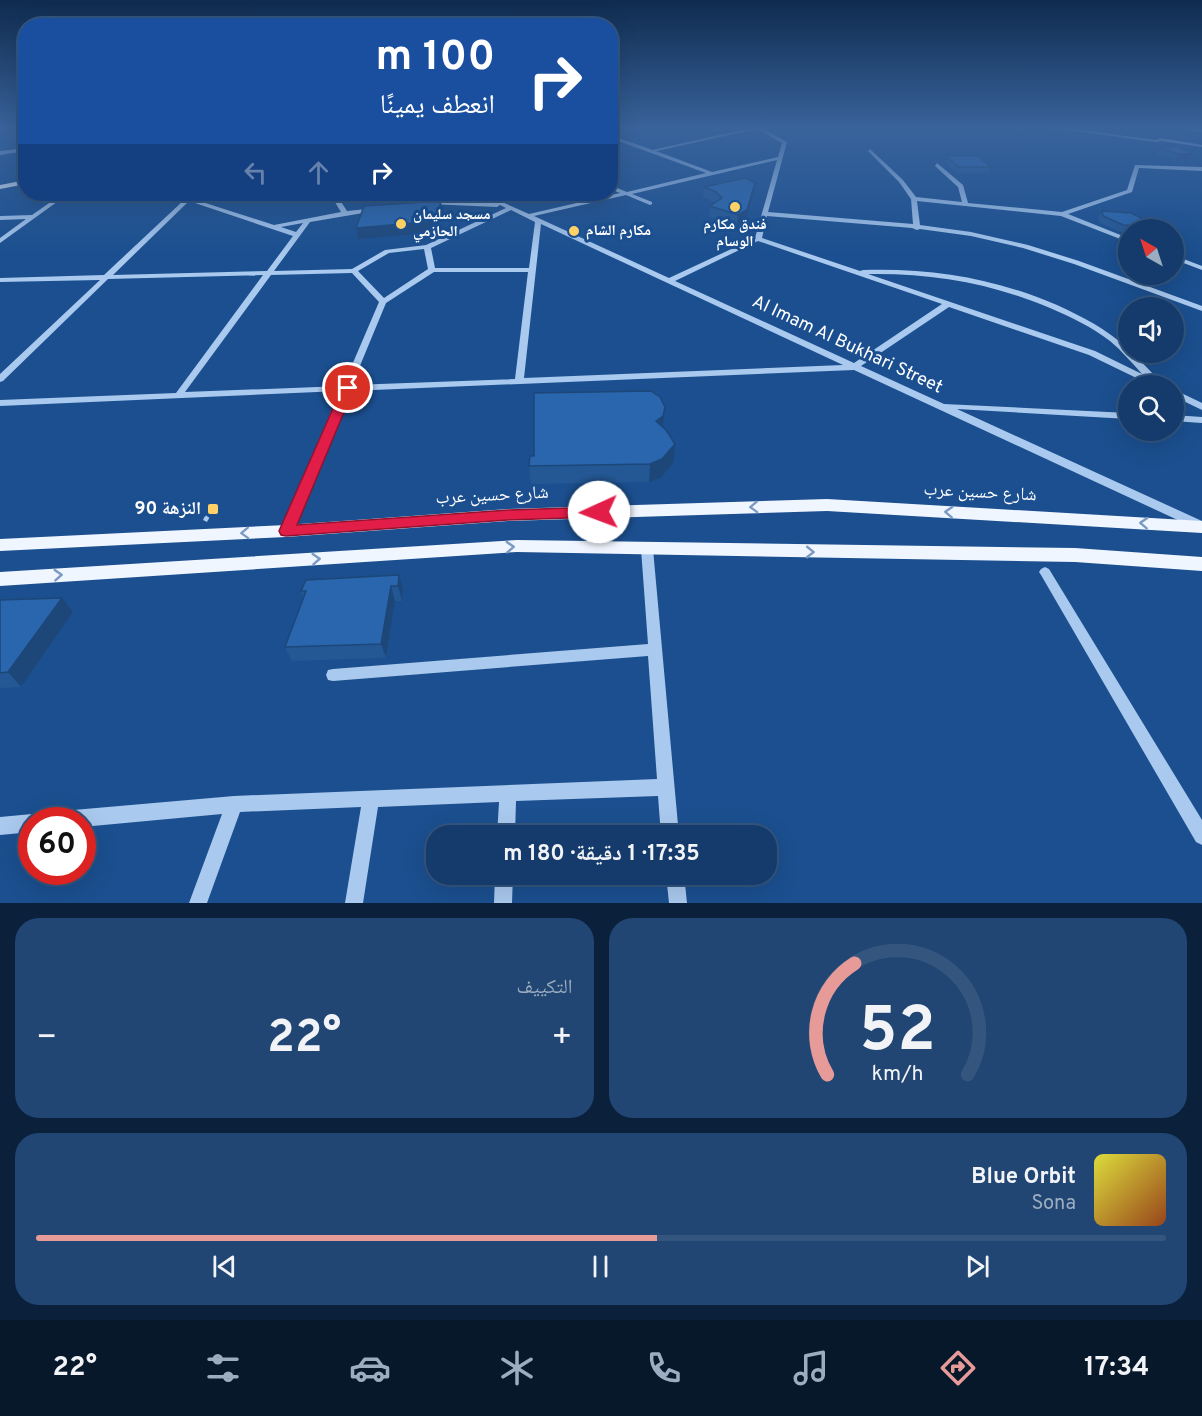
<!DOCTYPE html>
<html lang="ar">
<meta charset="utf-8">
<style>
body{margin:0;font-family:Overpass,"Noto Naskh Arabic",sans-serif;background:#214673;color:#f1f3f6;direction:rtl;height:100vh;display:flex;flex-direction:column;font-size:22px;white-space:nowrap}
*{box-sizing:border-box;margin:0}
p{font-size:20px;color:#9dadc1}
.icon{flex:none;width:33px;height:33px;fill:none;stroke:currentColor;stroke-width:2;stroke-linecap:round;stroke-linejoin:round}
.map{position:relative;height:903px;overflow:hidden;direction:ltr}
.sheet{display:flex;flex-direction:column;gap:15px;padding:15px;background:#0b203b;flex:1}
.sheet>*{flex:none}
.hud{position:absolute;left:18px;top:18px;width:600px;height:183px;border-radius:24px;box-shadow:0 6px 24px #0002,0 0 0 2px #33557e;direction:rtl;background:#1a4fa0;color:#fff;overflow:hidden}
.needle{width:39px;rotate:321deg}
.controls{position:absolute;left:1118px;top:219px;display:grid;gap:12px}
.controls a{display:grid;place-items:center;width:66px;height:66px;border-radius:50%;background:#143b6b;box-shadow:0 6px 24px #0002,0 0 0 2px #33557e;font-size:30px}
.speed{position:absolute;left:18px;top:807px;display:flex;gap:12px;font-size:30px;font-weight:700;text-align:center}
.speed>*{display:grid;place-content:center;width:78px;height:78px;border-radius:50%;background:#143b6b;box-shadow:0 6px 24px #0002,0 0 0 2px #33557e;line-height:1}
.speed .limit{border:9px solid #d22;background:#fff;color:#111}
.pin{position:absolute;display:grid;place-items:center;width:51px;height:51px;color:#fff;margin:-26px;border:3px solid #fff;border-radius:50%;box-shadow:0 2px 6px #0007}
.me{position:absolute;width:66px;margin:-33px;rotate:268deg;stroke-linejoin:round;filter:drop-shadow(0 0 4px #0008)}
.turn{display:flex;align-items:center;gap:21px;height:126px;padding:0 24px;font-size:27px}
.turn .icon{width:78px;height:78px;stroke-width:2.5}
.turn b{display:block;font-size:42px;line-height:51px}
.lanes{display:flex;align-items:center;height:57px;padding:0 24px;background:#0003;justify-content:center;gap:30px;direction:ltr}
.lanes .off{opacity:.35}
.big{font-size:45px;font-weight:700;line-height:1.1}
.sheet .widget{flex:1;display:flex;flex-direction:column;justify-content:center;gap:9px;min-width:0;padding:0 21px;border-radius:24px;background:#214673}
.sheet .dial{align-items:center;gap:0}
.dial svg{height:156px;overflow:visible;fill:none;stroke:#33557e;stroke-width:7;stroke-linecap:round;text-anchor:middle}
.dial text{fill:#f1f3f6;stroke:none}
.song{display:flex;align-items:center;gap:18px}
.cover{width:72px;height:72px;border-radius:9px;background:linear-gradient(135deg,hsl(60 70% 55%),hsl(20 70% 35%))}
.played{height:6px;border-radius:3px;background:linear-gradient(90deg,#e69b98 55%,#33557e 55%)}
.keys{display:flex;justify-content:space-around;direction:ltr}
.heat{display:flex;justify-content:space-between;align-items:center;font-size:33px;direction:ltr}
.sheet .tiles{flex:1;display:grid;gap:15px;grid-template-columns:1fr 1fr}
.widget:last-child{grid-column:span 2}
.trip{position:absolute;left:426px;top:825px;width:351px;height:60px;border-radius:24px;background:#143b6b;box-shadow:0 6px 24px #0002,0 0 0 2px #33557e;font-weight:700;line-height:60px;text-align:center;direction:rtl}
.menu{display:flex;height:96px;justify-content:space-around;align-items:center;background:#08182b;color:#9dadc1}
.menu .icon{width:42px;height:42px}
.menu .on{color:#e69b98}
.menu b{font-size:27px;color:#f1f3f6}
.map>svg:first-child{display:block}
</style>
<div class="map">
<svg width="1202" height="903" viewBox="0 0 1202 903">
<rect width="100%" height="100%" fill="#1b4f8f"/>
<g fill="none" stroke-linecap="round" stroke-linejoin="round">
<path stroke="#a9c9ee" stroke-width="4" stroke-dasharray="3 4.5" stroke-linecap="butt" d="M206 519 213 509"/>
<path stroke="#a9c9ee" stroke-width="4.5" stroke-dasharray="4 6" stroke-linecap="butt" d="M205 521 207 517"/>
<path fill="#a9c9ee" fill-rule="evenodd" d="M750 128H762L787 142 768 212 913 224 911 199 899 182 868 151 870 149 903 180 916 197 962 202 958 187 935 166 937 163 963 185 968 203 1062 212 1127 190 1135 165 1202 167V171L1139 168 1132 192 1068 214 1128 238V242L1061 216 917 201 920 225 971 232 1028 245 1079 261 1202 306V311L1074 264 1023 248 971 236 920 229 917 230 912 228 767 216 762 238 860 271 863 270C933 268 993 278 1057 305 1083 317 1107 329 1128 349V352H1132L1154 375 1156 377 1154 379 1165 386H1153L1089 355 949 307 861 366 944 404 1128 413V419L957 409 1202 521V528H1195L854 370 350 391 292 531 290 534H282L280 531 340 391 0 406V400L176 393 263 275 108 279 3 381 0 382V374L100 280 0 282V278L104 275 184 200 171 195 170 194H177L189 197 228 194 225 196 196 200 274 225 341 212 330 194H336L347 211 377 208 378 209 375 211 310 222 274 271 352 269 385 250 426 245 506 208 500 205 497 207 429 204 427 203V201L495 203 477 194H484L529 214 620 193 610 189V185L627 192 706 173 610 138V135L653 150ZM757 129 782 143 778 157 712 172 656 151ZM777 160 755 238 669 278 534 216 626 195 650 205 652 204V202L632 194ZM189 201 293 236 267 271 113 275ZM511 210 535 222 529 268H435L431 248ZM303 223 296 232 281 227ZM541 224 843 365 524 378ZM758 241 942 304 854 363 675 281ZM424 249 428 269 384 298 358 271 389 253ZM434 272H528L515 379 352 385 386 303ZM352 273 379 302 343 386 185 392 271 275ZM868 274C932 273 991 283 1050 308 1071 317 1092 327 1110 341 1122 351 1132 363 1142 374L1095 351Z
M1051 128H1066L1156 140 1161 138 1202 145V147L1161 141 1156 142Z
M1186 128 1202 130V132L1186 129Z
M26 148V151L0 155V151Z
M62 194H68L0 243V238L26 219 0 220V216L32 215Z
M1173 255 1202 266V270L1173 259Z
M1173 389 1202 403V410L1173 396Z
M1173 415 1202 417V423L1173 421Z
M647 544 651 546 653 549 679 836H661L658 796 516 801 515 836H497L499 802 378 807 363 903H345L361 807 240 812 207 903H189L222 814 82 827V820H54L56 814 62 811 234 796 657 779 648 656 333 681 328 680 326 675 328 670 333 669 648 644 641 549 643 546Z
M1045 567 1049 569 1202 820V845L1196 842 1041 575 1039 572 1041 569Z
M32 814 38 817 40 820H32V832L0 835V817Z
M495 874H513L512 903H494Z
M666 874H684L687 903H669Z"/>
<path fill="#f0f6ff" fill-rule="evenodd" d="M26 180V184L0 189V185Z
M827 499 1202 521V533L827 511 508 521 286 537 0 551V539L286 525 508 509Z
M517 540 1075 548 1202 557V571L1075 562 517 552 0 586V572Z"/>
</g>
<path fill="#245895" d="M1159 148H1184L1183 150 1193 153 1190 159 1176 160 1156 154Z
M946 156 991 167 989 173H957L945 162Z
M704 187 754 192 745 221 737 225 709 217 710 206 716 203 703 197Z
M1102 211 1147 222 1149 223 1146 230H1128V233L1120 232 1100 223 1098 218Z
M663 427 674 462 661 478 649 482 531 484 529 466 534 456Z
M399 575 403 589 402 601H395L386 658 292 661 285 647 303 598 301 591Z
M0 600 73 612 21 687 0 688Z"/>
<path fill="#1d4779" d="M1184 148 1181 154 1193 153 1190 159 1176 160 1179 154Z
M755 183 754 192 745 221 737 225 738 215Z
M441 201 442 211 437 232 358 239 356 228Z
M665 407 662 434 656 421Z
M675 444 674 462 661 478 649 482 650 464Z
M399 575 403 589 402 601 398 586Z
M391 586 395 601 386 658 381 644Z
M62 598 73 612 21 687 8 672Z"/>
<path fill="#2a66ad" stroke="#1d4779" stroke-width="1.5" d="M1177 146 1184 148 1182 149 1193 153 1179 154 1159 148Z
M946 156H978L991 167H959Z
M745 178 755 183 747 210 738 215 710 206 722 198 716 192 704 187Z
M441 201 436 221 356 228 364 206Z
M1102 211 1131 213 1148 221H1145L1149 223 1148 226 1123 225 1103 216Z
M651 391 660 397 665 407 663 416 656 421 666 430 675 444 662 459 650 464 529 466 530 456H534V393Z
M399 575 398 586H391L381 644 285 647 306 591H301L306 580Z
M62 598 8 672 0 673V600Z"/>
<defs><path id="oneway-chevron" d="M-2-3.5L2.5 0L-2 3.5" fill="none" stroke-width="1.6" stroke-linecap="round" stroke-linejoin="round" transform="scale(1.5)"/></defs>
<g stroke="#7b9ac1">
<use href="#oneway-chevron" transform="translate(754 507) rotate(178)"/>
<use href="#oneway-chevron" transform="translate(949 512) rotate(-177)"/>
<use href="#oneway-chevron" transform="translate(1144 523) rotate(-177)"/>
<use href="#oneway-chevron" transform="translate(245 533) rotate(178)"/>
<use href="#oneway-chevron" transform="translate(510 547) rotate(-3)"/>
<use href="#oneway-chevron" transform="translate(810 552) rotate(1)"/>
<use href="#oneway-chevron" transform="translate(316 559) rotate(-4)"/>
<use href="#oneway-chevron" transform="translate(58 575) rotate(-4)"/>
</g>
<linearGradient id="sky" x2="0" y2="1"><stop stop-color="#0f2b4f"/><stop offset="0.5" stop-color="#39639b"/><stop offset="1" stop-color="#39639b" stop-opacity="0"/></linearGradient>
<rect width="1202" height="255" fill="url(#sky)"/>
<path fill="#e11d48" stroke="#92132f" stroke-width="1.5" d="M348 385 354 388 297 525 508 510 599 507 606 512 599 517 508 520 286 536 281 535 279 531 342 388Z"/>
<g fill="#ffd166" stroke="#1b4f8f" stroke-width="2">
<circle cx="735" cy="207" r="6"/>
<circle cx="401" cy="224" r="6"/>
<circle cx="574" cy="231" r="6"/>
<rect x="207" y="503" width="12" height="12" rx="3"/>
</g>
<g text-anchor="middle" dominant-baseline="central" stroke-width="6" stroke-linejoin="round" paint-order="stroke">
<g font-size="15" font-weight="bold" fill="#fff" stroke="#1b4f8f" text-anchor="start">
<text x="413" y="215">مسجد سليمان<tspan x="413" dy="17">الحازمي</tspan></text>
<text x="735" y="225" text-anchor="middle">فندق مكارم<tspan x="735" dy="17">الوسام</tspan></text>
<text x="586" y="231">مكارم الشام</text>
</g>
<g font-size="18" fill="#fff" stroke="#1b4f8f">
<text transform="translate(847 345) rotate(25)">Al Imam Al Bukhari Street</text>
<text transform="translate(980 493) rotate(3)">شارع حسين عرب</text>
<text transform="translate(492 496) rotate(-3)">شارع حسين عرب</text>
</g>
<g font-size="18" font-weight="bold" fill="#fff" stroke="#1b4f8f" text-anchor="end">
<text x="201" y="509">النزهة 90</text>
</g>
</g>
</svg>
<div class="controls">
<a><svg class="needle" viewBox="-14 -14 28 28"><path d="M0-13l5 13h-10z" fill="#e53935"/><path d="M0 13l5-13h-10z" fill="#9dadc1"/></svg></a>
<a><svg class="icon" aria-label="sound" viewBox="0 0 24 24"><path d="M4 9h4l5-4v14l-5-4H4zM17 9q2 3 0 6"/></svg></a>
<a><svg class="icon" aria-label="search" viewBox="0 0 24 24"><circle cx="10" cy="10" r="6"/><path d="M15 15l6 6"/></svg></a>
</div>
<div class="speed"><div class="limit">60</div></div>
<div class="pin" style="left:348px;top:388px;background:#d93025"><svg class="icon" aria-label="arrive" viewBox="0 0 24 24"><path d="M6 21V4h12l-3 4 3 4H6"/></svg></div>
<svg class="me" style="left:599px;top:512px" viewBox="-20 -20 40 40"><circle r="19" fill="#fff"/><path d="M0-13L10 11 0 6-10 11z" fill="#e11d48"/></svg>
<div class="trip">17:35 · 1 دقيقة · 180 m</div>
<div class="hud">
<div class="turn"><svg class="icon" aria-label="right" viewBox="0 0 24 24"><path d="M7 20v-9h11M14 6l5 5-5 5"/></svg><div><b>100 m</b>انعطف يمينًا</div></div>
<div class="lanes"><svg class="icon off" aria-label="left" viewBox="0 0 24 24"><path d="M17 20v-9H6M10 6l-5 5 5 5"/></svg><svg class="icon off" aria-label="ahead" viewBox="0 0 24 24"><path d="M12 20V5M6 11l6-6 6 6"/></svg><svg class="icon" aria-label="right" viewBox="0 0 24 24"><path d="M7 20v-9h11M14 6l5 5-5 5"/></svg></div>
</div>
</div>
<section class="sheet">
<div class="tiles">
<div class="widget dial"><svg viewBox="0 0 100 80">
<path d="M14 69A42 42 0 1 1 86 69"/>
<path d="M14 69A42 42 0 0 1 28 12" stroke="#e69b98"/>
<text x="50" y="56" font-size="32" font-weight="700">52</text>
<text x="50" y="72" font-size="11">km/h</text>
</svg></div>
<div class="widget"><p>التكييف</p>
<div class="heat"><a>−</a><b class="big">22°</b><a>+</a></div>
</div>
<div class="widget">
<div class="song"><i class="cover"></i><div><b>Blue Orbit</b><p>Sona</p></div></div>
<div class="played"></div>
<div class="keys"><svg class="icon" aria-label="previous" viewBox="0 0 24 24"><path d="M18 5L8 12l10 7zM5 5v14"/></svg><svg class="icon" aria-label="pause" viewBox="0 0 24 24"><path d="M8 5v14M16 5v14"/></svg><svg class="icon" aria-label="next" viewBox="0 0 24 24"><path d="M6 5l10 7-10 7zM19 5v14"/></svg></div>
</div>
</div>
</section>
<nav class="menu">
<b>17:34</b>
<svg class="icon on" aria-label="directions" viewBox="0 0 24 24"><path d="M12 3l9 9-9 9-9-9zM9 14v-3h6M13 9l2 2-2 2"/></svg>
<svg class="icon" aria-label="music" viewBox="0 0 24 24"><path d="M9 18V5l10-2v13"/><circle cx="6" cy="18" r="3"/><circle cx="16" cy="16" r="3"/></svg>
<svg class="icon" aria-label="phone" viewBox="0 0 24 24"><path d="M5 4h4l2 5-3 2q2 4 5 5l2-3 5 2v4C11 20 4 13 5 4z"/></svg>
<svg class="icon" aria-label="climate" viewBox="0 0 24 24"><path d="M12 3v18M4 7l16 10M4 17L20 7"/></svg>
<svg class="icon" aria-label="car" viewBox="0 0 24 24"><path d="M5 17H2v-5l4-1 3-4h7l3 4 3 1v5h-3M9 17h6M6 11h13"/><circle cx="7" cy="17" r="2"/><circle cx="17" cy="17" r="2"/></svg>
<svg class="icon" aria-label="filters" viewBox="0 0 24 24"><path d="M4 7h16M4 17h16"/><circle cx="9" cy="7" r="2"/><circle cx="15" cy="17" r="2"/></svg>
<b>22°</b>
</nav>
